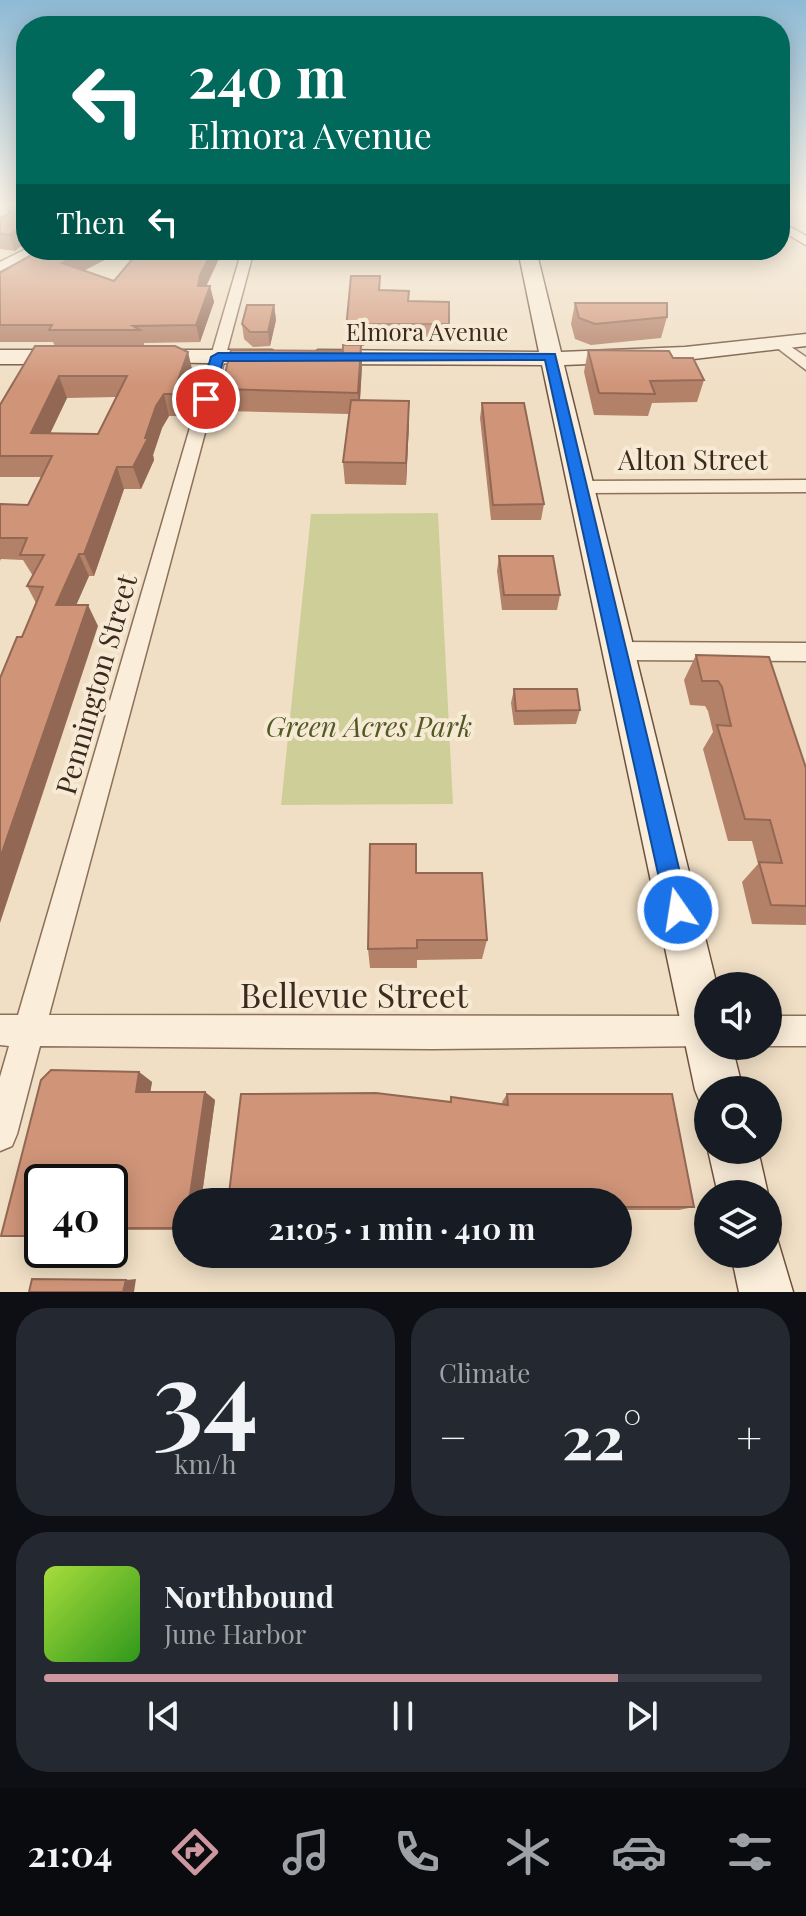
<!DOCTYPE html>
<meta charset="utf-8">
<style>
body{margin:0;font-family:"Playfair Display",serif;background:#242831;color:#f1f3f6;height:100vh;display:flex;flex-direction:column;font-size:30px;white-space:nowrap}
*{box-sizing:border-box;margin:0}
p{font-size:26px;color:#9ea1a6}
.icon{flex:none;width:44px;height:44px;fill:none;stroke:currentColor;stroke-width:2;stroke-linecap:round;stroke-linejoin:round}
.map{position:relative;height:1292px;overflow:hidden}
.details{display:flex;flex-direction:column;gap:16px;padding:16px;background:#0d0f14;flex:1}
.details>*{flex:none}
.top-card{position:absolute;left:16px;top:16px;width:774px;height:244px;border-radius:32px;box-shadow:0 4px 20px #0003;background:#00695c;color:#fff;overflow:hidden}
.fabs{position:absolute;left:694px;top:972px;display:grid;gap:16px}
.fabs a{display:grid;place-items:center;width:88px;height:88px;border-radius:50%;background:#171b24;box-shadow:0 4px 20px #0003;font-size:40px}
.speed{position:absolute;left:24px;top:1164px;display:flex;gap:16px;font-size:40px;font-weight:700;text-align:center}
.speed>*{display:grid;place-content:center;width:104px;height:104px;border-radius:50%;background:#171b24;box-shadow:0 4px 20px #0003;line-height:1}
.speed .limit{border:4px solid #111;border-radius:12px;background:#fff;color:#111}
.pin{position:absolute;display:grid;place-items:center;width:68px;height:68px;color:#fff;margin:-34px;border:4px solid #fff;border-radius:50%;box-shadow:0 2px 8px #0007}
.me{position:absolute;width:88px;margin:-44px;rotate:347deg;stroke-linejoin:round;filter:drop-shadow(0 0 6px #0008)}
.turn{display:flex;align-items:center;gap:28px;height:168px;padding:0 40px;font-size:36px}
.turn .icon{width:104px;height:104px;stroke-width:2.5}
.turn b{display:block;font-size:56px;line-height:68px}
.then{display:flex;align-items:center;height:76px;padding:0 40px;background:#0003;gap:16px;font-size:30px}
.big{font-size:60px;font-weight:700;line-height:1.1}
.details .card{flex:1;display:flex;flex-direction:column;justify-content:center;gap:12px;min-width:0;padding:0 28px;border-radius:32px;background:#242831}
.details .dial{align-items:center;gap:0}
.dial b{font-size:104px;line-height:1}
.song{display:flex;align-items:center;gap:24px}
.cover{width:96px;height:96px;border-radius:12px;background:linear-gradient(135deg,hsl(80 70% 55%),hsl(110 70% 35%))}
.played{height:8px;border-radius:4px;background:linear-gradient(90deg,#cc979e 80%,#363941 80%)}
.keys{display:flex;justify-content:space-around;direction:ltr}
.heat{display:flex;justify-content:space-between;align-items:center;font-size:44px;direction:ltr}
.details .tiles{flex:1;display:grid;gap:16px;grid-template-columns:1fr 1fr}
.card:last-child{grid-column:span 2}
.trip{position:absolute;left:172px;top:1188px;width:460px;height:80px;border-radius:40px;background:#171b24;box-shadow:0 4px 20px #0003;font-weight:700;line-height:80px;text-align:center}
.tabs{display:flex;height:128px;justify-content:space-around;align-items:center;background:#090b0e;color:#9ea1a6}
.tabs .icon{width:56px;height:56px}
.tabs .selected{color:#cc979e}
.tabs b{font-size:36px;color:#f1f3f6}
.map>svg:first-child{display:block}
</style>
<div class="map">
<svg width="806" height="1292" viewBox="0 0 806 1292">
<rect width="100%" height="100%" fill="#f0dfc5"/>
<path fill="#cecf98" d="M438 513 453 804 281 805 311 514Z"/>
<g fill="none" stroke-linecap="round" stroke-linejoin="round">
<g stroke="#8c705a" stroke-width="3">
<path id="street" d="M780 221 806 236V245L780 230Z
M26 249 41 250 0 271V262Z
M242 250H254L49 1015 708 1016 709 1046 433 1049 40 1046 17 1134 12 1146 0 1151V1077L9 1046 0 1045V1015H18Z
M781 340 806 357V370L776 347 774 344Z
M806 480V492L580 493 571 487 580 481Z
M618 642 806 643V661L618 660 610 657 607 651 610 645Z
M768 1016H806V1046H767Z"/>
</g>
<g stroke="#6e513d" stroke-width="3">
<path id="secondary" d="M0 205H12L6 215 0 216Z
M518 250H536L561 352 685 347 806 334V346L685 360 564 365 717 986H708V1046H732L743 1090H708V1109L702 1107 695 1090 542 365 318 364 307 357 318 350 539 352Z
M0 350H72L83 357 72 364H0Z
M146 350H272L283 357 272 364 138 362 135 357 138 352Z
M708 1150H758L768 1194V1195L718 1194Z
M768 1232 776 1235 793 1292H739L731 1254H768Z"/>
</g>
<use href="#street" fill="#faedd9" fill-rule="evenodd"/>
<use href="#secondary" fill="#faedd9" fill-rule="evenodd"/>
</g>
<path fill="#b38068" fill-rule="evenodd" d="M26 205V242L15 251 0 249V220Z
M40 250H124L84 270 114 281 140 250H223L206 286H210L214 302 200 342 144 343V346L193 373 179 416H169L162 428 153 455 154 460 141 489H124L94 576H89L76 605 98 626 22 637 36 603 27 586 33 576 23 560 1 559 0 561V504L28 505 42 477H0V405L55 346 53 342H0V273ZM116 397 98 434 50 433 67 398Z
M380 290 409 291V301L449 324 448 340 365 341 364 346H361L362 366 360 400 409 423 406 485 345 484 343 462 349 414 226 411 221 389 343 351 347 345 346 329Z
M575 303 667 317 661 338 591 345 575 339 571 324Z
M274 305 276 320 270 346 253 347 244 339 242 324Z
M588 350 673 358 704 380 697 402 652 403 648 416 594 415 584 372Z
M482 403 544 504 541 520H491L480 418Z
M499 556 560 595 557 610H502L497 571Z
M696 655 806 768V925L752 924 742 882 758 864 752 841H728L703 749 713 732 708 711 705 706 690 705 684 680Z
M514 689 580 710 576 724 514 725 511 703Z
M416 873 487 940 482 959 417 960V968H370L368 949Z
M51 1070 139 1072 152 1082 150 1092H205L215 1100 201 1202H186V1230H127L126 1237H110V1182H42V1237L1 1236 41 1080Z
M507 1094 694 1207 679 1210H618V1202H432L451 1097 503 1104 502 1102Z"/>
<path fill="#926855" d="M26 222V242L15 251 9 235Z
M88 250H124L68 279 62 263Z
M213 250H223L204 291 198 286 200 275Z
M210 286 214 302 200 342 196 325Z
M274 305 276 320 270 346 268 332Z
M361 345 362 366 359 415 358 393Z
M188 352 193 373 179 416 173 394Z
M59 376 67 398 40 455 31 433Z
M164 394 169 416 162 428 153 455 154 460 141 489 133 467 156 406Z
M409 401V423L406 485V463Z
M117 467 124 489 94 576 84 554Z
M79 554 89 576 67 626 56 605Z
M88 605 98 626 0 923V858Z
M139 1072 152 1082 149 1100 136 1092Z
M205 1092 215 1100 201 1202H189Z
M111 1228 127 1230 126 1237 110 1235Z
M136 1279 134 1292H123L126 1280Z"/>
<path fill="#d09579" stroke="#926855" stroke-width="2" fill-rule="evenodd" d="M20 205H26V222L9 235 0 234V220Z
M40 250H88L62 263 114 281 140 250H213L200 275 198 286H210L196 325 133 326 140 330H49L52 325H0V273Z
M351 276H380L379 290 409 291 408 301 449 302V324H364L363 329H346Z
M575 303H667V317L595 324 579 318Z
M247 305H274L268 332H250L242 324Z
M343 345H361L358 393 221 389 231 350 343 351Z
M35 346H175L188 352 173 394H164L156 406 145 438H148L133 467H117L84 554H79L56 605H88L0 858V678L17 637H22L43 587 27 586 44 555H20L27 538H0V504L28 505 52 456H0V405ZM59 376H127L98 434 31 433Z
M588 350 669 351 673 358H693L704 380 650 381 655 394 599 393Z
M351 400 409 401 406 463 343 462Z
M482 403H524L544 504 493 505Z
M499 556H553L560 595H504Z
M696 655 769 657 806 768V906L771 905 759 862 782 863 770 820 745 819 717 725 731 726 722 687 718 681H702Z
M514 689H577L580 710 516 711Z
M370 844H416V873H482L487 940H417V948L368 949Z
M51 1070 139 1072 136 1092H205L189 1202H186V1228H111L110 1235V1182H42V1236H1L41 1080Z
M376 1093 451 1102V1097L508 1105 507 1094H672L694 1207H618V1202H460L432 1198V1202H228L241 1094Z
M32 1279 126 1280 123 1292H29Z"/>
<linearGradient id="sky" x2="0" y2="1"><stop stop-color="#8ebad5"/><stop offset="0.53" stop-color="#f8f1e5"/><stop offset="1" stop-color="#f8f1e5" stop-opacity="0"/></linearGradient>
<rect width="806" height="386" fill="url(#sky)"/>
<path fill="#1a73e8" stroke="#114b97" stroke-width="2" d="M218 353 555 354 689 910 686 919 678 922 669 919 666 910 545 360 223 361 213 399 201 401 199 399 211 357Z"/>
<g text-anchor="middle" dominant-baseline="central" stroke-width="8" stroke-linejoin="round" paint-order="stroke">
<g font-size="24" fill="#3c2a1e" stroke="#f7ead5">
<text x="427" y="331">Elmora Avenue</text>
</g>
<g font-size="28" fill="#3c2a1e" stroke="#f7ead5">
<text x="693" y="458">Alton Street</text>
<text transform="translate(95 684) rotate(-74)">Pennington Street</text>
</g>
<g font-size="28" font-style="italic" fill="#515924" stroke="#f7ead5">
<text x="369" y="725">Green Acres Park</text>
</g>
<g font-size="34" fill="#3c2a1e" stroke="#f7ead5">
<text x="354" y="994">Bellevue Street</text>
</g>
</g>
</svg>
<div class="fabs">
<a><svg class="icon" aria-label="sound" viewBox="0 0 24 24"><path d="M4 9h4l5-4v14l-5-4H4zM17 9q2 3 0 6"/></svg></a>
<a><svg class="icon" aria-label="search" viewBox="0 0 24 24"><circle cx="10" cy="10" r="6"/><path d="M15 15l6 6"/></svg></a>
<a><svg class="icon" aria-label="layers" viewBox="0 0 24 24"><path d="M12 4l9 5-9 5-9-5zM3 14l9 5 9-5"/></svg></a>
</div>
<div class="speed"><div class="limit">40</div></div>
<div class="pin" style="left:206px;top:399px;background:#d93025"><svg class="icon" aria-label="arrive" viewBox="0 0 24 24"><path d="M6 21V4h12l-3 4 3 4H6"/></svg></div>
<svg class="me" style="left:678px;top:910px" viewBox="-20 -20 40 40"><circle r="17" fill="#1a73e8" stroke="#fff" stroke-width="3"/><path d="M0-11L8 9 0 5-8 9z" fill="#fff"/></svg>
<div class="trip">21:05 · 1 min · 410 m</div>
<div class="top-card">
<div class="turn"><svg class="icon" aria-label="left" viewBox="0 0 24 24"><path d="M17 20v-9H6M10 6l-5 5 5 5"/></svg><div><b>240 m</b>Elmora Avenue</div></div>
<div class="then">Then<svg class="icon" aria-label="left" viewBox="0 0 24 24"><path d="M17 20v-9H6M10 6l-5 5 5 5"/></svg></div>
</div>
</div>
<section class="details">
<div class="tiles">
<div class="card dial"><b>34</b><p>km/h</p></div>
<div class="card"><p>Climate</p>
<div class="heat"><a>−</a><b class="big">22°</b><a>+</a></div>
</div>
<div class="card">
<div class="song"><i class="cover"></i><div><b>Northbound</b><p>June Harbor</p></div></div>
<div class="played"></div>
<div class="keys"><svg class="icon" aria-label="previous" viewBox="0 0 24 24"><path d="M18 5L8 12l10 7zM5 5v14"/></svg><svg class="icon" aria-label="pause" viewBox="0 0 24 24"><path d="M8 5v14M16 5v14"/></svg><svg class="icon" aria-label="next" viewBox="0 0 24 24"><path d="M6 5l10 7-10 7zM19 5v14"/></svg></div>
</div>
</div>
</section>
<nav class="tabs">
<b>21:04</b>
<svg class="icon selected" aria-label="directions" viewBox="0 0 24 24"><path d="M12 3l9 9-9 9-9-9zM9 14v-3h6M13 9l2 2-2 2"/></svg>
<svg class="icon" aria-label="music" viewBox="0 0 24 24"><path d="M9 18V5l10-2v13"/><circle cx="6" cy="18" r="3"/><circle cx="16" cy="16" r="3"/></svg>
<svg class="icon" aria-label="phone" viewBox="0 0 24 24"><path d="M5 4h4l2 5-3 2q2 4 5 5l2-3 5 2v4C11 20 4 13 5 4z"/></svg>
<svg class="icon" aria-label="climate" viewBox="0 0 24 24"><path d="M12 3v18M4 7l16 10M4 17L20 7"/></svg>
<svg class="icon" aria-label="car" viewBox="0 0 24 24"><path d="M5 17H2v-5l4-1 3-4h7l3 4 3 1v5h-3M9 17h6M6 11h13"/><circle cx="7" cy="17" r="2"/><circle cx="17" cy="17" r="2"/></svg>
<svg class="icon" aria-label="filters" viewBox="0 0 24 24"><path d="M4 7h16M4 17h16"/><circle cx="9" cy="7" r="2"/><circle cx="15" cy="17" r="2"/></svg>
</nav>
